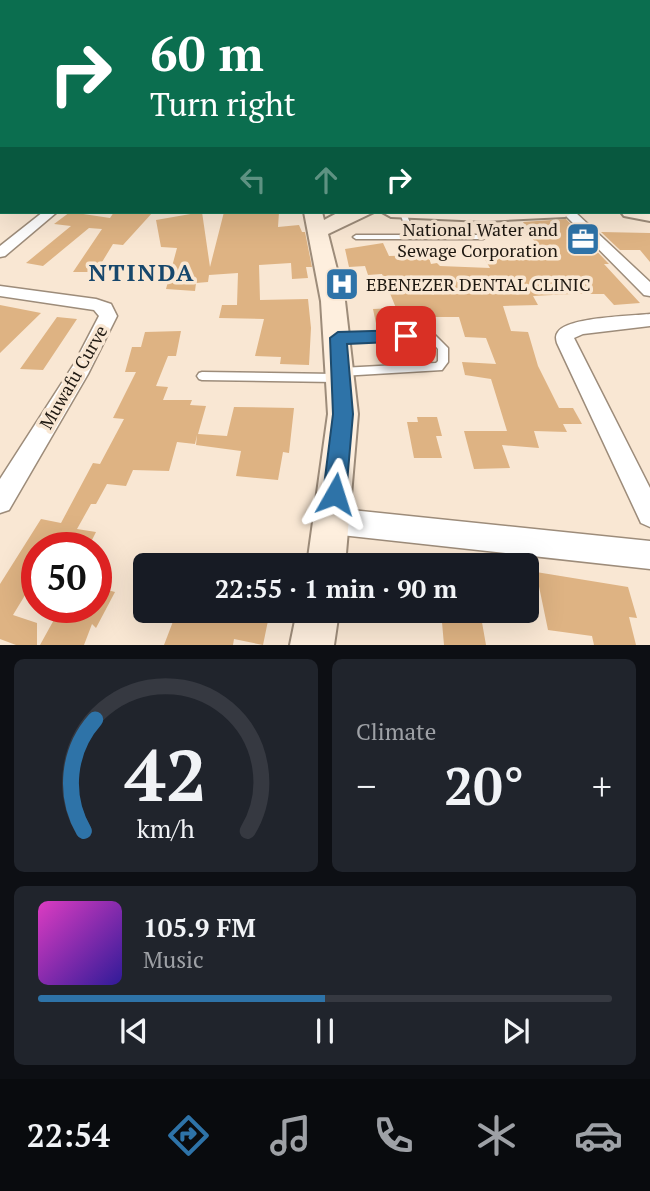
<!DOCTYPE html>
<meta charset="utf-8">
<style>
body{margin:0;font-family:"PT Serif",serif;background:#20242c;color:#f1f3f6;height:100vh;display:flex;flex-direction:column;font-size:26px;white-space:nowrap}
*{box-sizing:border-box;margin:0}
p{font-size:23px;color:#9ea1a6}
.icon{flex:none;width:38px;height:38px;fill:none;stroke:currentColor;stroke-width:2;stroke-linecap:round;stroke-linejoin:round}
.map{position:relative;height:645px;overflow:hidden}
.panel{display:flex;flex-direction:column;gap:14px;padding:14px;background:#0d0f14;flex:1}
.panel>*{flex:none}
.hud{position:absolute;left:0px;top:0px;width:651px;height:214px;box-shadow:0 7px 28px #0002;background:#0b6e4f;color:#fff;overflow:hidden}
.speed{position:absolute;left:21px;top:532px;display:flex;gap:14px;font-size:35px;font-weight:700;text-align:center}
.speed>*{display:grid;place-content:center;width:91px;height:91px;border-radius:50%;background:#171b24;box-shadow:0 7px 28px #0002;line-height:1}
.speed .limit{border:10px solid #d22;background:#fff;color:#111}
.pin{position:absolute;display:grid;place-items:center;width:60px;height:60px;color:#fff;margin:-30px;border-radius:14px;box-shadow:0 4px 10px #0006}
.me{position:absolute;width:77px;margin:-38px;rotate:6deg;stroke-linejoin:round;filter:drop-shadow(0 0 5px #0008)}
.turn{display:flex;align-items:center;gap:24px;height:147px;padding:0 35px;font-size:32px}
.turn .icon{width:91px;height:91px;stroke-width:2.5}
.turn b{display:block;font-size:49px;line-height:60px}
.lanes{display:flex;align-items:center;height:66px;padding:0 35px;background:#0003;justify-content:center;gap:35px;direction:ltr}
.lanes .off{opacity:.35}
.big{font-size:52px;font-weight:600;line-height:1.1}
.panel .widget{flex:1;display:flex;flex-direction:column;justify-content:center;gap:10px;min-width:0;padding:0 24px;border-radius:10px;background:#20242c}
.panel .dial{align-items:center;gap:0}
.dial svg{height:182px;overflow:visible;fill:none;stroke:#363941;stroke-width:7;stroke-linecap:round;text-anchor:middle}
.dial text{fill:#f1f3f6;stroke:none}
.song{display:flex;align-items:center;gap:21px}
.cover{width:84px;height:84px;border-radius:10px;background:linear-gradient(135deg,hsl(310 70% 55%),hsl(250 70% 35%))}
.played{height:7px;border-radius:4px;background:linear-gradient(90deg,#2e73a8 50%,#363941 50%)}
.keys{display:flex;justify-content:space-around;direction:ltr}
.heat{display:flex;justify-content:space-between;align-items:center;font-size:38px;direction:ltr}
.panel .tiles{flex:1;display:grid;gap:14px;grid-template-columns:1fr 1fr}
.widget:last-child{grid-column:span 2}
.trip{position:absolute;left:133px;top:553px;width:406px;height:70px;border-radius:10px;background:#171b24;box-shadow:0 7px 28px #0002;font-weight:600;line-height:70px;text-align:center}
.dock{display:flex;height:112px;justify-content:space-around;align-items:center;background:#090b0e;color:#9ea1a6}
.dock .icon{width:49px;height:49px}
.dock .current{color:#2e73a8}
.dock b{font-size:32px;color:#f1f3f6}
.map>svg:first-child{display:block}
</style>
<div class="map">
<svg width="650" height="645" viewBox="0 0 650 645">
<rect width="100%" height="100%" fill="#f9e7d3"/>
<path fill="#deb383" d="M70 212 110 218 114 212H153L123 245 113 244 96 272H73L102 229 89 228 43 266 26 263 71 226 54 224Z
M202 212 210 267 224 212H279L278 227 299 225 302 232H305L312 267H306L308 278 292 279 291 263 259 265 260 300 308 299 311 328 309 365 280 364 281 357 255 356 264 319 219 318 222 305H237L238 273 209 275 208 282 196 283 195 291 166 289 177 248 161 247 156 220Z
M566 219 609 264H604L640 303 614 305 604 294H572L533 296 538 305 503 306 511 331 528 332 538 366 559 408H573L582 424H563L567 432 534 431 539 448 502 445 510 468 474 469 464 431H507L491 379 465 375 462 362 496 364 486 338 465 337 459 317H431L435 332 378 333 373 309 396 308 382 274 368 275 365 266 349 267 345 249 383 243 389 256 428 255 431 264 437 263 440 266 490 268 480 251 513 254 510 249H539L523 222Z
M601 232 650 233V262L640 250H620Z
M0 305 41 313 0 353Z
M57 317 77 319 43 370 20 369Z
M181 331 176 356H168L156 386 168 387 163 400H192L190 405 206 406 198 434 227 436 234 407 294 408 289 453 283 452 278 480 236 476 241 451 196 445 197 435 195 444 177 442 169 471 133 470 126 486 107 484 96 504H91L77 529 96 532 88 548H37V588L30 587 13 615 37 623V645H16L0 639V584L41 519 61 523 93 463 100 464 124 419 113 418 136 372H125L132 347H141L145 332Z
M417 417H437L442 436H436L442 458H414L407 422H418Z
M536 572 628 587 637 618 629 617 636 645H594L592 636 548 630Z
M100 588 115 592 96 628 92 624 84 645H40L61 607H96Z
M177 611H270L263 645 234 639 233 645H164Z
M441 611H480L486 645H444Z"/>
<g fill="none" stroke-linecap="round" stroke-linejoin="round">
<g stroke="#9d8c7a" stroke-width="3">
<path id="lane" d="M649 120H650V122H649Z
M0 136H2V138H0Z
M649 150H650V154H649Z
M649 165H650V169H649Z
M401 212 406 213 415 235H483L486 237 483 239H356L353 237 356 235H408L400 213Z
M432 334 435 335 448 348V362L442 370 341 376 338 375 336 372 338 369 341 368 436 363 438 361V349L430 340 340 341 337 340 335 338 337 336Z
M202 372 335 374 339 375 340 378 339 381 335 382 202 380 199 379 197 376 199 373Z"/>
</g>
<g stroke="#9d8c7a" stroke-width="3">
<path id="street" d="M43 212H57L5 256 0 257V246Z
M562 212H575L650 282V296L644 295Z
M0 286 96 299 111 304 117 316 88 374 9 510 0 513V479L74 364 99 316 94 310 0 296Z
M650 314V326L583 334 574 338 650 488V527L641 523 557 343C556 339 555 336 558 332 567 317 632 316 650 314Z
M332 508 650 541V569L332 534 323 530 319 521 323 512Z"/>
</g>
<g stroke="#9d8c7a" stroke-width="4">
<path id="secondary" d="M649 169H650V179H649Z
M0 173H2V183H0Z
M650 211V221L624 216 621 212Z
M304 212H322L324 220 339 212H374L328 234 345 301 358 414 345 565H307L328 414 321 301Z
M382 212H574L565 217 485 221 391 217Z
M297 611H339L334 645H290Z"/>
</g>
<use href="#lane" fill="#fff" fill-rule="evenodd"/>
<use href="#street" fill="#fff" fill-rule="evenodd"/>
<use href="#secondary" fill="#feefde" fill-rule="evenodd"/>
</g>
<linearGradient id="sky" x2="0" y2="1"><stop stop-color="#74a8d8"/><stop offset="0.57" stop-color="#fcf4eb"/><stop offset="1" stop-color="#fcf4eb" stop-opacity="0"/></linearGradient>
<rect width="650" height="209" fill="url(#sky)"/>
<path fill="#2e73a8" stroke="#1e4b6d" stroke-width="2" d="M406 330 412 332V341L347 344 353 414 346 494 343 502 335 505 327 502 323 494 333 414 330 338 338 332Z"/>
<defs>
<g id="office-square" transform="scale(1.75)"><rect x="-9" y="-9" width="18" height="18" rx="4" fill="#2e73a8" stroke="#f9e7d3"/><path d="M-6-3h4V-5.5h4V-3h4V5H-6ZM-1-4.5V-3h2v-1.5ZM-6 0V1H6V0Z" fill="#fff"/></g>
<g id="hospital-square" transform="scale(1.75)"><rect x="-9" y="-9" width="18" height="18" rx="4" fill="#2e73a8" stroke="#f9e7d3"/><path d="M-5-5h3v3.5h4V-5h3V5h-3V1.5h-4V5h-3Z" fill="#fff"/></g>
</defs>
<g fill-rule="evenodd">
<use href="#office-square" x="583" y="239"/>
<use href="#hospital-square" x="342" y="284"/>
</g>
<g text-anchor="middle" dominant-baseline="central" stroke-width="7" stroke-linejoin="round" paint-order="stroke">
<g font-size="18" fill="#1e1811" stroke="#f9e7d3" text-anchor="end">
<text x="558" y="229">National Water and<tspan x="558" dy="21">Sewage Corporation</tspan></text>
<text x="366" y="284" text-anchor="start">EBENEZER DENTAL CLINIC</text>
</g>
<g font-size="18" fill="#1e1811" stroke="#f9e7d3">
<text transform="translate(73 377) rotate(-60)">Muwafu Curve</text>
</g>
<g font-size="24" font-weight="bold" letter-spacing="2" fill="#17476c" stroke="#f9e7d3">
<text x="142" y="272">NTINDA</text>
</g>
</g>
</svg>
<div class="speed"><div class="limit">50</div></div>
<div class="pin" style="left:406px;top:336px;background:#d93025"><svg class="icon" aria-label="arrive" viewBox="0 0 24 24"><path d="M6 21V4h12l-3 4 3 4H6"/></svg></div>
<svg class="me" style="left:335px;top:494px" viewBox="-20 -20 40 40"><path d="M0-17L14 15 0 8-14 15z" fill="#2e73a8" stroke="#fff" stroke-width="4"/></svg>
<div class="trip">22:55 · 1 min · 90 m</div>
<div class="hud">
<div class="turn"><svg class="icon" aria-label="right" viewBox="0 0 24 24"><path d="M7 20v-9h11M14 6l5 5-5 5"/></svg><div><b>60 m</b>Turn right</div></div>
<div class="lanes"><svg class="icon off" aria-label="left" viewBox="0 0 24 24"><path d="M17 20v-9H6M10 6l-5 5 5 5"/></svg><svg class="icon off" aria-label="ahead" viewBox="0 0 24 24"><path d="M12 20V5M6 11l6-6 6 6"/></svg><svg class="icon" aria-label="right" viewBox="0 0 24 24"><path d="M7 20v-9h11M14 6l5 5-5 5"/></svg></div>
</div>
</div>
<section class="panel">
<div class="tiles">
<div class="widget dial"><svg viewBox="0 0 100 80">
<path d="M14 69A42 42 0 1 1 86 69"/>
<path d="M14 69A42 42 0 0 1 19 20" stroke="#2e73a8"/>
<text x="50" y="56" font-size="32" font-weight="700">42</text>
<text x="50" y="72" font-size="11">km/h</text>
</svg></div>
<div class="widget"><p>Climate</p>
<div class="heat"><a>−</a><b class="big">20°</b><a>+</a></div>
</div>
<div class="widget">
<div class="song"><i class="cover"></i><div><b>105.9 FM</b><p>Music</p></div></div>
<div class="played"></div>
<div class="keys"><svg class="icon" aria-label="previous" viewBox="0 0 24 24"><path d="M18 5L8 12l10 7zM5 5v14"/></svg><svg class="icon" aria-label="pause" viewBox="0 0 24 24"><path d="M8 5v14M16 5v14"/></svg><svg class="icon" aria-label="next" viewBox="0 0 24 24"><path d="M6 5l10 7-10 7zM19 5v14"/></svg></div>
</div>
</div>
</section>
<nav class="dock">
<b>22:54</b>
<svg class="icon current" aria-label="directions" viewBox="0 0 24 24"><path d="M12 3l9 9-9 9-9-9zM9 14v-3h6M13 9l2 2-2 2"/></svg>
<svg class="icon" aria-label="music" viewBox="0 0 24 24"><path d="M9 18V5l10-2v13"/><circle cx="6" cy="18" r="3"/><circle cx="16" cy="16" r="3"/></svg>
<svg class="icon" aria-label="phone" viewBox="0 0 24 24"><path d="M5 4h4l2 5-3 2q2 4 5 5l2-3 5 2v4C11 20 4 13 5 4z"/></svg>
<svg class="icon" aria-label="climate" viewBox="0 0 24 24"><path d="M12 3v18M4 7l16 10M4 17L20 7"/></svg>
<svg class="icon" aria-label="car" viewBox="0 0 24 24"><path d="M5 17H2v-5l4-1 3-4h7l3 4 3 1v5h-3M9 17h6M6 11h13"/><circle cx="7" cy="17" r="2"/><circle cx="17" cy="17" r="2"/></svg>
</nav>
